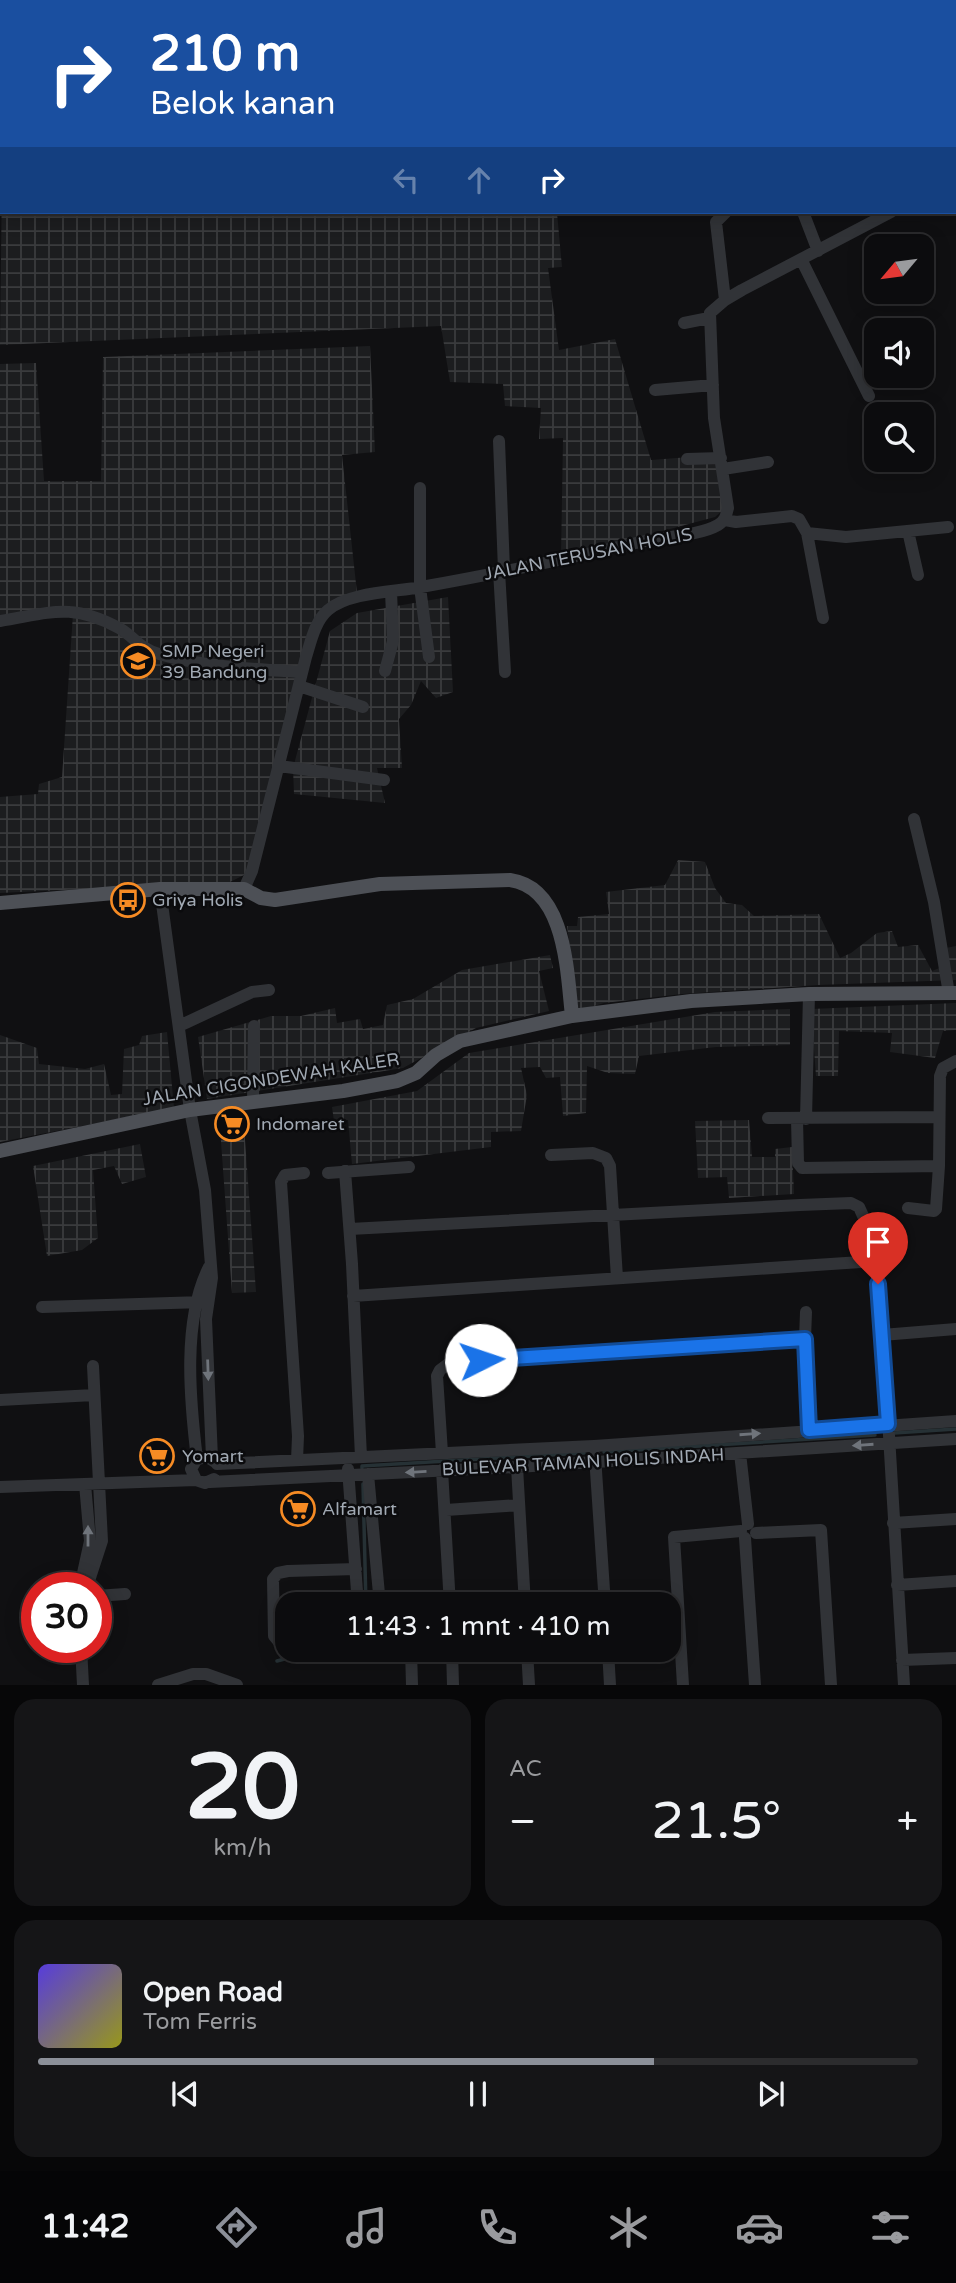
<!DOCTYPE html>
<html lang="id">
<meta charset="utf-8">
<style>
body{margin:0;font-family:"Varela Round",sans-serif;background:#151517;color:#f1f3f6;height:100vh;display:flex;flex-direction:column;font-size:26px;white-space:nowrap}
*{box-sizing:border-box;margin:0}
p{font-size:23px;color:#9a9b9e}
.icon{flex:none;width:38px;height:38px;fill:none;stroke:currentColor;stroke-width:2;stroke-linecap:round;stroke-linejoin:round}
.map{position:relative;height:1685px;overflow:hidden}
.details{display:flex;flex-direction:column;gap:14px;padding:14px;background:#070708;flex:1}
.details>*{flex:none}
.banner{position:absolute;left:0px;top:0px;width:957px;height:214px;box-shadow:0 4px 18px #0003,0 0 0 2px #2c2c2e;background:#1a4fa0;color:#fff;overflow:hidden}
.needle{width:46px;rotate:241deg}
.controls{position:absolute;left:864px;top:234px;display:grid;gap:14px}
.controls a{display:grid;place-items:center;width:70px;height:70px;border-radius:14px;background:#0c0c0e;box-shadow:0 4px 18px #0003,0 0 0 2px #2c2c2e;font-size:35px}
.speed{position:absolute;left:21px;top:1572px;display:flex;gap:14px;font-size:35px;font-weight:700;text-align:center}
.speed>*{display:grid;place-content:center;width:91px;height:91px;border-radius:50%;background:#0c0c0e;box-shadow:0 4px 18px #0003,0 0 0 2px #2c2c2e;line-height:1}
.speed .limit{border:10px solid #d22;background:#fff;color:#111}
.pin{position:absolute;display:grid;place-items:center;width:60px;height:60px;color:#fff;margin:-72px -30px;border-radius:50% 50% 50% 0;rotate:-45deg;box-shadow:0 0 7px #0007}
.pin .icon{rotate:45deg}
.me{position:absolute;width:77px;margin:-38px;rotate:86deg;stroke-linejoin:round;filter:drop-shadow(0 0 5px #0008)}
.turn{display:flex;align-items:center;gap:24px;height:147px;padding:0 35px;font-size:32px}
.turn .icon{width:91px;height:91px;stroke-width:2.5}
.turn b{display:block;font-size:49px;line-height:60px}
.lanes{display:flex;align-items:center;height:66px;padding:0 35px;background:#0003;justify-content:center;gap:35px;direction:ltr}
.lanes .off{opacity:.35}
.big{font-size:52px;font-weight:600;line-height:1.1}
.details .card{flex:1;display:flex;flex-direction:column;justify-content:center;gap:10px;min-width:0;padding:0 24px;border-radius:21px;background:#151517}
.details .dial{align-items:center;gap:0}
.dial b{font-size:91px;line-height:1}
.song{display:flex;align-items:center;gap:21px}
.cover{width:84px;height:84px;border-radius:10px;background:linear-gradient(135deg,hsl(250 70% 55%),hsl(60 70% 35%))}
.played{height:7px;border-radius:4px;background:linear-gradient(90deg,#8c9099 70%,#2c2c2e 70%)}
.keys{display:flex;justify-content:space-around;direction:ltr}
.heat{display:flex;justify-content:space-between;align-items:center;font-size:38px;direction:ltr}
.details .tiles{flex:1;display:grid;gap:14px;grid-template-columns:1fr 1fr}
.card:last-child{grid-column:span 2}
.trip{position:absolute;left:275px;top:1592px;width:406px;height:70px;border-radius:21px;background:#0c0c0e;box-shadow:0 4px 18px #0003,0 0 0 2px #2c2c2e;font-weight:600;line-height:70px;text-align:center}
.tab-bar{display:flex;height:112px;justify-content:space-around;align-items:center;background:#050506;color:#9a9b9e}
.tab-bar .icon{width:49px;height:49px}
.tab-bar .current{color:#8c9099}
.tab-bar b{font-size:32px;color:#f1f3f6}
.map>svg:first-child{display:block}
</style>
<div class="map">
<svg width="956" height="1685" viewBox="0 0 956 1685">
<defs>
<pattern id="industrial-grid" width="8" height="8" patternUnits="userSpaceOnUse" patternTransform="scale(1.75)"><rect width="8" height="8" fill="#1c1d1f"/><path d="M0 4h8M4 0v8" fill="none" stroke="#3a3b3d"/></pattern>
</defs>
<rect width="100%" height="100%" fill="#101012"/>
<path fill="url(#industrial-grid)" d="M128 0H635V2H128Z
M2 177V212L557 213 562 267 548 268 559 350 615 339 651 460 716 455 723 510 715 517 561 558 563 438 539 439 541 408 505 406 503 384 450 382 441 326 0 345Z
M370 346 375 452 342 455 357 593 325 605 250 865 244 875 230 882 0 893V797L38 794 39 784 62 777 73 614 0 623V364L36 363 44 481H101L103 357Z
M448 597 453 692 436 698 421 681 411 705 399 719 402 768H377L385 803 294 794 293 768 330 631 357 613Z
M678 860 705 862 715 888 726 903 742 905 754 916 819 914 840 958 851 953 877 933 892 931 898 947 918 945 932 971 942 967 941 949 956 946V980L818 985 682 994 604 1003 578 1011 567 926H577L578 917 609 914 606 892 665 885Z
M550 955 553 968 539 971 549 1011 476 1028 403 1068 207 1099 198 1037 271 1016H301L335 1008 337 1023 360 1019 363 1029 383 1025 387 1005 413 999 462 970Z
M956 1003V1030L943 1031 935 1058 890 1052 892 1033 839 1031 838 1076H816L811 1009Z
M790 1009V1045L716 1047 639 1056 635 1074 608 1073 587 1066 586 1113 563 1116 560 1077 546 1078 540 1067 521 1068 527 1095 521 1131 491 1132V1147L352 1164 348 1120 334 1121 332 1107 417 1091 469 1053 715 1012Z
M167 1032 174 1108 0 1142V1035L37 1048 39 1064 85 1069 104 1064 111 1095 122 1094 124 1049 139 1045 142 1036Z
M749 1120 752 1157H775V1149L792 1147 794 1194 729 1198 727 1177 698 1178 695 1121Z
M244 1126 256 1292 232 1293 220 1128Z
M140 1144 146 1177 122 1184 114 1166 93 1170 98 1238 82 1250 47 1256 33 1166Z"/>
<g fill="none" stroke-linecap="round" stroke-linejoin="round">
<path stroke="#263135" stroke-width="3.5" d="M894 1433 956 1429
M604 1452 875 1435
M362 1468V1466L584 1453
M363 1484 366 1605
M277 1661 318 1650"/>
<path stroke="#313337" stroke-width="12" d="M22 0V2
M803 212 818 251
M801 259 869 396
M725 300 716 222 726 212
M684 323 709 318
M655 390 713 385
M499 441 504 570
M687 459 721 458
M723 469 768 462
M420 488V587L429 657
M725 520 736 522 792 516 799 519 807 533 823 618
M908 531 918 575
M807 533 846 537 948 527
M499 571 505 672
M0 621C50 613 71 602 119 628 135 637 138 648 159 654 204 667 254 669 302 672
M385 671 393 641 391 591
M299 686 363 707
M279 766 384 780
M914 819 934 902 949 994
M160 889 190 1110 205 1190 212 1278 206 1319 212 1458
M244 889 252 871 306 657C311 641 315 621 328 610 349 592 395 592 421 587 496 574 570 558 645 541 665 537 701 535 718 525 725 521 726 516 728 508L714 418 710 313 725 300 742 290 891 212
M179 1026 252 992 269 990
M253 1101 254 1026
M768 1118 939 1117
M797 1119 798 1163 802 1168 939 1166
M806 1119 809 994
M551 1155 593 1153 606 1158 610 1166 617 1278
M345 1171 352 1264 361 1457
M328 1173 409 1167
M908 1208 934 1211 936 1209 939 1166 940 1076 943 1068 956 1061
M350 1229 800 1205 851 1203 859 1207 864 1218 876 1261 885 1369 904 1685
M353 1296 876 1261
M42 1307 203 1302
M806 1312 805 1339 809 1429
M882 1335 956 1329
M0 1400 94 1395
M442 1453 437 1376 440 1370 448 1364 548 1355 805 1339
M740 1453 748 1524
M595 1456 605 1605
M197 1459C190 1401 182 1320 209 1267
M297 1460 298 1436 281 1182 285 1175 304 1173
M217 1464 594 1446 956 1421
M517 1467 525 1605
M348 1469 358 1605
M442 1470 450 1605
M368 1474 380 1605
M196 1480 191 1469 197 1459 207 1457 215 1462
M210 1482 517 1467 956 1439
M0 1487 196 1480 205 1483 214 1479
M446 1510 519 1505
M893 1523 956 1519
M756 1533 821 1530 831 1685
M745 1538 755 1685
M897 1585 956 1581
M80 1587 90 1541 85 1484
M87 1587 102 1541 93 1366
M96 1596 125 1594
M287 1645 279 1642 274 1636 273 1579 278 1573 288 1571 356 1569
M81 1647 83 1685
M411 1650 412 1685
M452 1650 453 1685
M527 1650 529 1685
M608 1650 610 1685
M902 1660 956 1658
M158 1685 193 1674H206L237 1685
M683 1685 674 1537 741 1531"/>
<path stroke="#4d5056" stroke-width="14" d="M0 903 160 889H244L261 898 275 900 380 884 510 880C566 888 567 972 572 1016
M0 1151 190 1110 343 1091 397 1081 416 1073 436 1055 460 1041 572 1016 691 1001 809 994 956 993"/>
</g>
<defs><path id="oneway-solid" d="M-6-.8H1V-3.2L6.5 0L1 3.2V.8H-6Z" transform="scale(1.75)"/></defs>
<g fill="#6f747b">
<use href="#oneway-solid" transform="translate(208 1370) rotate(88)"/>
<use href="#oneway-solid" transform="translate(750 1434) rotate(-4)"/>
<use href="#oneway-solid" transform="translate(863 1445) rotate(176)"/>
<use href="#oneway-solid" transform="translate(416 1472) rotate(177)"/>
<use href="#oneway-solid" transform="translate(88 1536) rotate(-90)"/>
</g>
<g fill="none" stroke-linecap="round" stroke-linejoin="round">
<g stroke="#114b97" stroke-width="18">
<path id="route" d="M481 1360 805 1339 809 1430 888 1424 878 1284"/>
</g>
<use href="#route" stroke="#1a73e8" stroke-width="12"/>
</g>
<defs>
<g id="school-ring" transform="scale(1.75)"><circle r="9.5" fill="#0b0b0d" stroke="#f68b24" stroke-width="1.5"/><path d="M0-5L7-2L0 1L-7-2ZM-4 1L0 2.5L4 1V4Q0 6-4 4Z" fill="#f68b24"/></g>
<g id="bus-ring" transform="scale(1.75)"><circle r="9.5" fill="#0b0b0d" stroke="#f68b24" stroke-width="1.5"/><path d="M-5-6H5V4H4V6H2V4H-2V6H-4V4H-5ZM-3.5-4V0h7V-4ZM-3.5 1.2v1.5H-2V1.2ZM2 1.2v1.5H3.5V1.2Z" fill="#f68b24"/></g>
<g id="supermarket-ring" transform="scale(1.75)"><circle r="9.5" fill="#0b0b0d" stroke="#f68b24" stroke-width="1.5"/><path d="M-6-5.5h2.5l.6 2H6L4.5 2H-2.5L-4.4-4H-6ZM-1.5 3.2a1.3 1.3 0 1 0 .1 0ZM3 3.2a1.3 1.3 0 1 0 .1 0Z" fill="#f68b24"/></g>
</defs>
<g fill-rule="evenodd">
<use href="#school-ring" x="138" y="661"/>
<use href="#bus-ring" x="128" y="900"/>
<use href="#supermarket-ring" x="232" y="1124"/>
<use href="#supermarket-ring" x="157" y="1456"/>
<use href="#supermarket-ring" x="298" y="1509"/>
</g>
<g text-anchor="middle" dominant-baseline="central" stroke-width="5" stroke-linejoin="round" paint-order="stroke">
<g font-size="18" fill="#a1a9b3" stroke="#0b0b0d">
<text transform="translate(588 554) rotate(-11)">JALAN TERUSAN HOLIS</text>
<text transform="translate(271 1079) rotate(-9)">JALAN CIGONDEWAH KALER</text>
<text transform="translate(583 1462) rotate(-3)">BULEVAR TAMAN HOLIS INDAH</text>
</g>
<g font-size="18" fill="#a1a9b3" stroke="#0b0b0d" text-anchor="start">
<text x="162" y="651">SMP Negeri<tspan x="162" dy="21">39 Bandung</tspan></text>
<text x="152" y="900">Griya Holis</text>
<text x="256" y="1124">Indomaret</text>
<text x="182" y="1456">Yomart</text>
<text x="322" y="1509">Alfamart</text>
</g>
</g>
</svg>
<div class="controls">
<a><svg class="needle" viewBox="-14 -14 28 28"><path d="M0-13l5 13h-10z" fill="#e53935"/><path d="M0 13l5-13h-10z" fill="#9a9b9e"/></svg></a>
<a><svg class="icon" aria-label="sound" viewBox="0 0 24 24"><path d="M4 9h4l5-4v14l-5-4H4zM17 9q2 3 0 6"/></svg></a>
<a><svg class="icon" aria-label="search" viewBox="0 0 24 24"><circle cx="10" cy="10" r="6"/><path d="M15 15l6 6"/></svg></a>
</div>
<div class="speed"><div class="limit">30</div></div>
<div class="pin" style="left:878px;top:1284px;background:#d93025"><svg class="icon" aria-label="arrive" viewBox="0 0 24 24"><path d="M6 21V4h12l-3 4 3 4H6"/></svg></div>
<svg class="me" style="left:481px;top:1360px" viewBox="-20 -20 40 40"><circle r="19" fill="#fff"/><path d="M0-13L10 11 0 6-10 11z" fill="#1a73e8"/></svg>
<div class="trip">11:43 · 1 mnt · 410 m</div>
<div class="banner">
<div class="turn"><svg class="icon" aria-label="right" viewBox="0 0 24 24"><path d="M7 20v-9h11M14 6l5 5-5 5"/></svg><div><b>210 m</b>Belok kanan</div></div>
<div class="lanes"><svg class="icon off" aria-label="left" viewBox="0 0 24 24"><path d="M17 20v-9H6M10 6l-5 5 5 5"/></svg><svg class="icon off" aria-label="ahead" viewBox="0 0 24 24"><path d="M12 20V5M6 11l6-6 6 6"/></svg><svg class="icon" aria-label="right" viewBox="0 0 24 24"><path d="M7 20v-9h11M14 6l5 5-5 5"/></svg></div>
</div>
</div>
<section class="details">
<div class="tiles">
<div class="card dial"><b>20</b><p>km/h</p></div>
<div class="card"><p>AC</p>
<div class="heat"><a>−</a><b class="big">21.5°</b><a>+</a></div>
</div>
<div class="card">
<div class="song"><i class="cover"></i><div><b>Open Road</b><p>Tom Ferris</p></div></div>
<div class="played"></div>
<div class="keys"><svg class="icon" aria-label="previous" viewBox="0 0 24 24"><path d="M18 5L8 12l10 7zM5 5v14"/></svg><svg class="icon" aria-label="pause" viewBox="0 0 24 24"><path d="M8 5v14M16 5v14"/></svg><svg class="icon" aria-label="next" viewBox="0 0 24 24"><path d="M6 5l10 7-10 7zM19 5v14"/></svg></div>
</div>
</div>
</section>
<nav class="tab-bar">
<b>11:42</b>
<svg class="icon current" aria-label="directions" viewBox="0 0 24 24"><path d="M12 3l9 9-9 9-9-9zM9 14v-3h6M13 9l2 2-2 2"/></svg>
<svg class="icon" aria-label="music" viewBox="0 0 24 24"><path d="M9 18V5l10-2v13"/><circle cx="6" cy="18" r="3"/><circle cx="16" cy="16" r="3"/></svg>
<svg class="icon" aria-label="phone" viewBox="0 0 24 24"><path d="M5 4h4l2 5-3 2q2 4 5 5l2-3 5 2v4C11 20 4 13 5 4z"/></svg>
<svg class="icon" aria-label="climate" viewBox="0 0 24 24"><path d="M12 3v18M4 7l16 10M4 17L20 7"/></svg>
<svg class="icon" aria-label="car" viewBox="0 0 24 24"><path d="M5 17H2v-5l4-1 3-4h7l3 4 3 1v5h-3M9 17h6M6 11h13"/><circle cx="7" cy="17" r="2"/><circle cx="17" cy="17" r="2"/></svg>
<svg class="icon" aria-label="filters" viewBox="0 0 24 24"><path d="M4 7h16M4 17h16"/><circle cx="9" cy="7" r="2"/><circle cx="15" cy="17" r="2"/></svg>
</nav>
